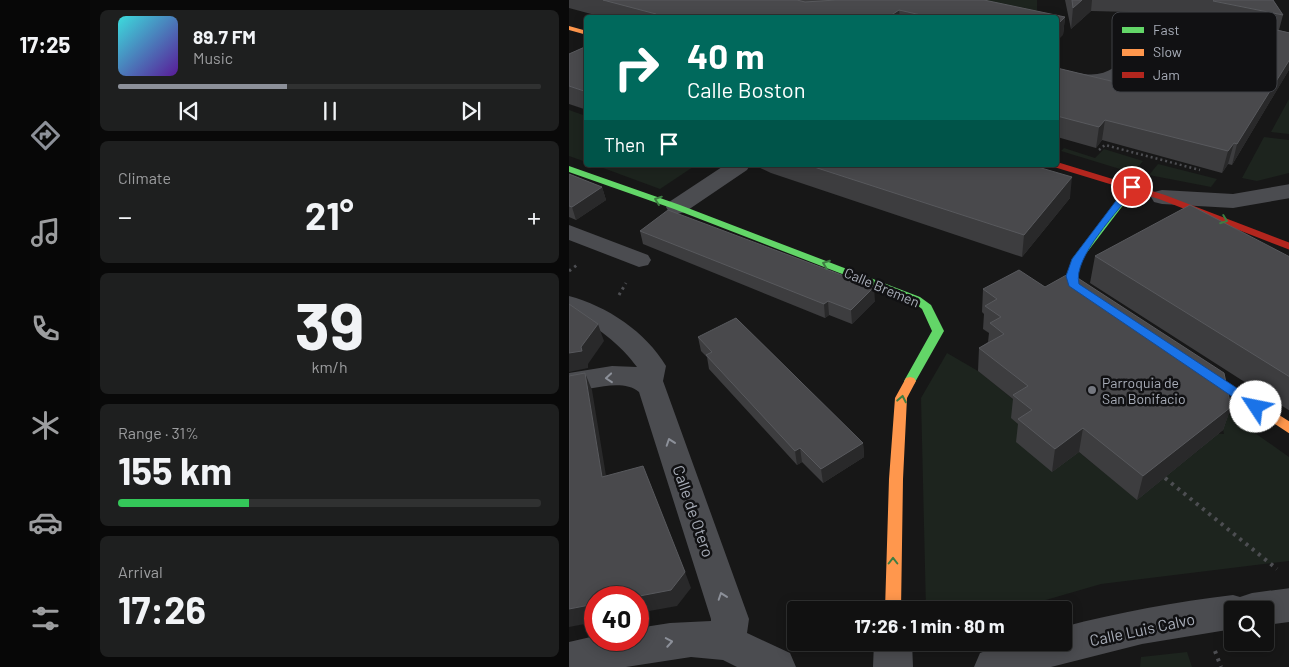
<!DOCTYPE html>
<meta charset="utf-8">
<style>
body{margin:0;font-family:Barlow,sans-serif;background:#1e1f1f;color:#f1f3f6;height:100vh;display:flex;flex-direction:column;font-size:19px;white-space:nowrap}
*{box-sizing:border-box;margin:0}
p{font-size:16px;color:#9c9d9f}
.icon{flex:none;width:28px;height:28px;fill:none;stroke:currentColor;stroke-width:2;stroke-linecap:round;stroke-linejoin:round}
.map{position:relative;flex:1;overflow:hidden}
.details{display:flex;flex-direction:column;gap:10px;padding:10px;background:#090909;width:479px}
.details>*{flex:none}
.guide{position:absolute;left:15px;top:15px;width:475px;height:152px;border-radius:5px;box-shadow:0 2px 12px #0003,0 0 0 1px #303131;background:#00695c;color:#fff;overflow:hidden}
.fabs{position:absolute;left:655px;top:601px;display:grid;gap:10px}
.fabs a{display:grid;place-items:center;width:50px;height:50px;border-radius:5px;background:#111;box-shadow:0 2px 12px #0003,0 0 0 1px #303131;font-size:25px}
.speed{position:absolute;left:15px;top:586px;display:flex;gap:10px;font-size:25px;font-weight:700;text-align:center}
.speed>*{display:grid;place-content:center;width:65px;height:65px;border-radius:50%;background:#111;box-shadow:0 2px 12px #0003,0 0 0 1px #303131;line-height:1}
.speed .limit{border:8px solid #d22;background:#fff;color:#111}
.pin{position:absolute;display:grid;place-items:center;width:42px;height:42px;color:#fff;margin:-21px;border:2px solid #fff;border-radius:50%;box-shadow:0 1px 5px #0007}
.me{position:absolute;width:55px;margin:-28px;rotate:304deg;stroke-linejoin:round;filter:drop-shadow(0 0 4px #0008)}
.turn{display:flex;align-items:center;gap:18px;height:105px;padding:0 20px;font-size:22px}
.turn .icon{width:65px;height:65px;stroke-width:2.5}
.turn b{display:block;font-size:35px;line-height:42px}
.then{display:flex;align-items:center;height:48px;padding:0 20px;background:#0003;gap:10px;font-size:19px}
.big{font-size:38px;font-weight:700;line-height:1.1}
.details .tile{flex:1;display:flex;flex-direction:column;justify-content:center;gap:8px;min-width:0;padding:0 18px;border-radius:8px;background:#1e1f1f}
.details .dial{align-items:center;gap:0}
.dial b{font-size:65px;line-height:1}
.song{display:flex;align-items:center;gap:15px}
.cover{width:60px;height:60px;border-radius:8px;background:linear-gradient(135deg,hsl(180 70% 55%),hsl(270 70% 35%))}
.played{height:5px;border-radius:2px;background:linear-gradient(90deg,#8c9099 40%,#303131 40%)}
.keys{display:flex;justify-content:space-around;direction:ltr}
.heat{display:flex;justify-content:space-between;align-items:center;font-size:28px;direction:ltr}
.charge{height:8px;border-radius:4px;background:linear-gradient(90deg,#34c759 31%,#303131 0)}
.trip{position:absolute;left:218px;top:601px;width:285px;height:50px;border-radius:5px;background:#111;box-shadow:0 2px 12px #0003,0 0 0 1px #303131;font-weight:700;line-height:50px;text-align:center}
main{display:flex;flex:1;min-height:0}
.menu{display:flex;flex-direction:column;width:90px;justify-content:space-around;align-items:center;background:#070707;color:#9c9d9f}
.menu .icon{width:35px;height:35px}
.menu .active{color:#8c9099}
.menu b{font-size:22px;color:#f1f3f6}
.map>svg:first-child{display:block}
</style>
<main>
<nav class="menu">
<b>17:25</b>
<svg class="icon active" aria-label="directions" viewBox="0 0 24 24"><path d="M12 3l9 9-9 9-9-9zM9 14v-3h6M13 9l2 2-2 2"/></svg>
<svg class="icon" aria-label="music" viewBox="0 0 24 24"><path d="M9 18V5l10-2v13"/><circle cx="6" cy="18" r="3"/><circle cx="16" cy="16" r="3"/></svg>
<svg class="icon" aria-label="phone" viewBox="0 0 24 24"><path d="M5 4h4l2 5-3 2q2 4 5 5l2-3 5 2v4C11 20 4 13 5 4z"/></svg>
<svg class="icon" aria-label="climate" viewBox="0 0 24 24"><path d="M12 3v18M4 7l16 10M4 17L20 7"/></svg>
<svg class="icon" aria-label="car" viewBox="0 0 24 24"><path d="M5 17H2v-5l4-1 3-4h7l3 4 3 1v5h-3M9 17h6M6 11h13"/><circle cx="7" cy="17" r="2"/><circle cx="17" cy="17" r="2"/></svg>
<svg class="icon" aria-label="filters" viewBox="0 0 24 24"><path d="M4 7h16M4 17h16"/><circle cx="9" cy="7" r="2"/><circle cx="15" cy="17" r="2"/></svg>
</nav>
<section class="details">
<div class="tile">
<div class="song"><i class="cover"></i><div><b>89.7 FM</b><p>Music</p></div></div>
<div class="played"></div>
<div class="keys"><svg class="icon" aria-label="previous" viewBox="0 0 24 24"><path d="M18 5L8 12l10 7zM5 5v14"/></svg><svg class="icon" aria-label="pause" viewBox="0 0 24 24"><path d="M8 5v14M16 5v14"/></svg><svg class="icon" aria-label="next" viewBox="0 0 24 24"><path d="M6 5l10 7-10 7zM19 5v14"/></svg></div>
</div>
<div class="tile"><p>Climate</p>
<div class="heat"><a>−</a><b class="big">21°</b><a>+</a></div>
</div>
<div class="tile dial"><b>39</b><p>km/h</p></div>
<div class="tile"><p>Range · 31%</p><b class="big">155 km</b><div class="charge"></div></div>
<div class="tile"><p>Arrival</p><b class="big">17:26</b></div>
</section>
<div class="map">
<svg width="721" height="667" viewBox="0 0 721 667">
<rect width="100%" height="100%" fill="#171717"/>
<path fill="#1d241e" d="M355 0H468V17Z
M720 99V134L702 132Z
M0 110 17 116V162L0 156Z
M695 137 720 140V173L688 181 673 178Z
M495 148 526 158 535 149 574 161 564 173 492 151Z
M589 164 648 179 642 187 580 175Z
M26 165H127L91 189Z
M378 353 409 371 568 499 632 448 630 432 655 434 653 424 659 414 720 457V561L532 584 463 604 452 610H357L352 398Z
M618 652 623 667H571L572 657Z"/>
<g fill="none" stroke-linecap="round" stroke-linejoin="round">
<path stroke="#4d4e52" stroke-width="2.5" stroke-dasharray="2 3" stroke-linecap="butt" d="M530 150 536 145 631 170"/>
<path stroke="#4d4e52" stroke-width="3" stroke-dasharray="2.5 4" stroke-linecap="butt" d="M0 271 8 265
M50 295 57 283"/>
<path stroke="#4d4e52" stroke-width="4" stroke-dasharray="3 5" stroke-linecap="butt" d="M596 478 708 569
M646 651 652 667"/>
<path fill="#4b4c50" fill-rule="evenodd" d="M601 23H633L721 41V51C687 44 628 24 596 35 584 48 573 65 559 76 539 91 509 84 488 78V68C497 70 506 73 515 74 557 80 565 32 601 23Z
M156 165H181L178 170 116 212 108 214 100 212 97 207 100 202Z
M721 184V198L664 208 593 204 585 202 582 197 585 192 593 190 664 194Z
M0 225 79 255 82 260 79 265 70 267 0 240Z
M0 296C38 306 77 332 97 366L94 381 180 619 178 633 221 653 227 667H168L154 660 122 657 57 667H0V642L26 636V640H69V628L101 623 142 621V619L70 392C53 378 20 390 0 393V373L43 366 68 367C52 345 26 324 0 314Z
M721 588V622L696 625V610H664V629L573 644 482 667H405L411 653 441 642H494V627C550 612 607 602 664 595L671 597 683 593Z
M305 642H343L344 667H304Z"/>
<path fill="#63d668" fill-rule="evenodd" d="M0 166 111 205 351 297 362 305 375 331 345 384H337L335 381 363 331 353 309 343 301 105 209 0 172Z
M563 184 568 187 513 259 508 276 510 284 530 299 525 302 521 301 500 286 498 276 503 259 560 185Z"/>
<path fill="#ff974d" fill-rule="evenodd" d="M0 26 18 31V35L0 30Z
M628 363 721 422V434L624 370 622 367 624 364Z
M341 377 345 378 347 381 338 398 334 479 332 610H316L320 479 326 398 337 378Z"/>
<path fill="#b3261e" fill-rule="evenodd" d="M488 162 596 195 721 243V250L590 199 485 167 484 165H488Z"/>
</g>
<path fill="#3d3d3f" d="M0 0H415L496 17 494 35 488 18H37L0 8Z
M496 0H704L714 15 710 30 721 33V68L663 165 659 164 653 173 533 140 527 148 488 137V68L571 88 641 17V14L522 11 502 29Z
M18 46V110L0 104V54Z
M185 165H462L501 198 453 257 202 173Z
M0 174 33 187 37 200 7 220 0 217Z
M71 231 306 301 283 324 260 315 256 318 74 244Z
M526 256 721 257V411L521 283Z
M476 287 662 407 654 430 568 500 510 452 483 472 447 442 449 424 442 418 444 399 409 371 410 348 419 342 420 333 414 329 415 314 413 312 414 289Z
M129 337 294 443 295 457 254 483 233 462 228 465 140 369 138 357 132 351Z"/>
<path fill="#29292a" d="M513 0H523L522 11 502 29 504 8Z
M330 10 331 18H318Z
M496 17 494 35 488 41V25Z
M721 59V68L663 165 668 144Z
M536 120 533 140 527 148 530 127Z
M665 143 659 164 653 173 659 151Z
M503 177 501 198 453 257 455 235Z
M33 187 37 200 7 220 3 207Z
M305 287 306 301 283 324 282 310Z
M259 301 260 315 256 318 255 304Z
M29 324 35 341 19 364V368L0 372V353Z
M16 373 23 390 40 494 33 477Z
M662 407 654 430 568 500 574 476Z
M514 428 510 452 483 472 486 449Z
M294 443 295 457 254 483 252 469Z
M231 448 233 462 228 465 226 451Z
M116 572 122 588 108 606 69 613V598H60Z
M26 604V622L0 627V609Z"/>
<path fill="#49494c" stroke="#58595d" d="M34 0H228L236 2 267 0H415L496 17 488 25V18H365L330 10 318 18H79L87 14Z
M503 0H513L504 8Z
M645 0H704L714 15 644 1Z
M633 16 662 20 721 33V59L668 144 665 143 659 151 536 120 530 127 488 116V68L571 88Z
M18 46V92L0 86V54Z
M239 165H462L503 177 455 235Z
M0 174 33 187 3 207 0 206Z
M621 205 721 257V377L526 256Z
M99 210 305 287 282 310 259 301 255 304 71 231Z
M450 270 476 287 501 273 655 373 662 407 574 476 514 428 486 449 449 419 463 410 444 395 459 386 410 348 435 334 421 323 432 317 416 306 428 299 414 289Z
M0 304 29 324 12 347 13 351 0 353Z
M167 318 294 443 252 469 231 448 226 451 137 355 143 352 129 337Z
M16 373 33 477 74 466 116 572 102 590 60 598H26V604L0 609V376Z"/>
<defs><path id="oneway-chevron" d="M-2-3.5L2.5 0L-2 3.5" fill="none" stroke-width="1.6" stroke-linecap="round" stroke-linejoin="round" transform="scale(1.25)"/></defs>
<g stroke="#3e7d42">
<use href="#oneway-chevron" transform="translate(89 200) rotate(-161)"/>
<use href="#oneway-chevron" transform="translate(655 220) rotate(21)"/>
<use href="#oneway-chevron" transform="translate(257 264) rotate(-159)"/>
<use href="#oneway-chevron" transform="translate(333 399) rotate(-79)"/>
<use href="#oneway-chevron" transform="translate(324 561) rotate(-90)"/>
</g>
<g stroke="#8c9099">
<use href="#oneway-chevron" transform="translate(40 378) rotate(175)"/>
<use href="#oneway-chevron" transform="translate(101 442) rotate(-109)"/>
<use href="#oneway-chevron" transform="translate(153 596) rotate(-109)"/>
<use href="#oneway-chevron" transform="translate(100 642) rotate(-10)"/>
</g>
<path fill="#1a73e8" stroke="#114b97" d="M559 185 567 187C551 210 503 257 510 284L692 404 693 407 692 410H683L500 286 497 276 503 259Z"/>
<circle fill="#757880" stroke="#111113" stroke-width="2" cx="523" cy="390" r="5"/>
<g text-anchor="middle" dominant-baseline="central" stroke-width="5" stroke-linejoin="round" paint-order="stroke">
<g font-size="14" fill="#a8adb8" stroke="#111113">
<text transform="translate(313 287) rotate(23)">Calle Bremen</text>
</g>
<g font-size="14" fill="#a8adb8" stroke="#111113" text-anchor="start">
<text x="533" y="382">Parroquia de<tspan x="533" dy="16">San Bonifacio</tspan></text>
</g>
<g font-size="16" fill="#a8adb8" stroke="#111113">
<text transform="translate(125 511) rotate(71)">Calle de Otero</text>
<text transform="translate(573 629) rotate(-12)">Calle Luis Calvo</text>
</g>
</g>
<rect x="543" y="12" width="165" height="80" rx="8" fill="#111113" stroke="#3e4045" stroke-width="1"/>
<rect x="553" y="27" width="22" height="6" fill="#63d668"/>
<rect x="553" y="49" width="22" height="7" fill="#ff974d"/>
<rect x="553" y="72" width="22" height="6" fill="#b3261e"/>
<g font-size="14" fill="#a8adb8">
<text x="584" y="35">Fast</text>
<text x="584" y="57">Slow</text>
<text x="584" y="80">Jam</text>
</g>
</svg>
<div class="fabs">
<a><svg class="icon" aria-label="search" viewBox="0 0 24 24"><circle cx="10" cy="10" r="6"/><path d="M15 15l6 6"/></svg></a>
</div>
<div class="speed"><div class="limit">40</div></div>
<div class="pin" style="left:563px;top:187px;background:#d93025"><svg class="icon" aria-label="arrive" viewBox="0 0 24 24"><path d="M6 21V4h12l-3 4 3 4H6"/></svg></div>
<svg class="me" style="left:687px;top:407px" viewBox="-20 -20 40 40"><circle r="19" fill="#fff"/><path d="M0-13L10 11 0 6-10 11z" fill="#1a73e8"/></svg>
<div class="trip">17:26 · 1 min · 80 m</div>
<div class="guide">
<div class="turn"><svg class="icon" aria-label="right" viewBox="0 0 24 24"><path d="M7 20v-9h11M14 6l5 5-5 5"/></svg><div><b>40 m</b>Calle Boston</div></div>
<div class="then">Then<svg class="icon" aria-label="arrive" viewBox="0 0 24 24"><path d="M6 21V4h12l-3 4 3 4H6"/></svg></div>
</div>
</div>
</main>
